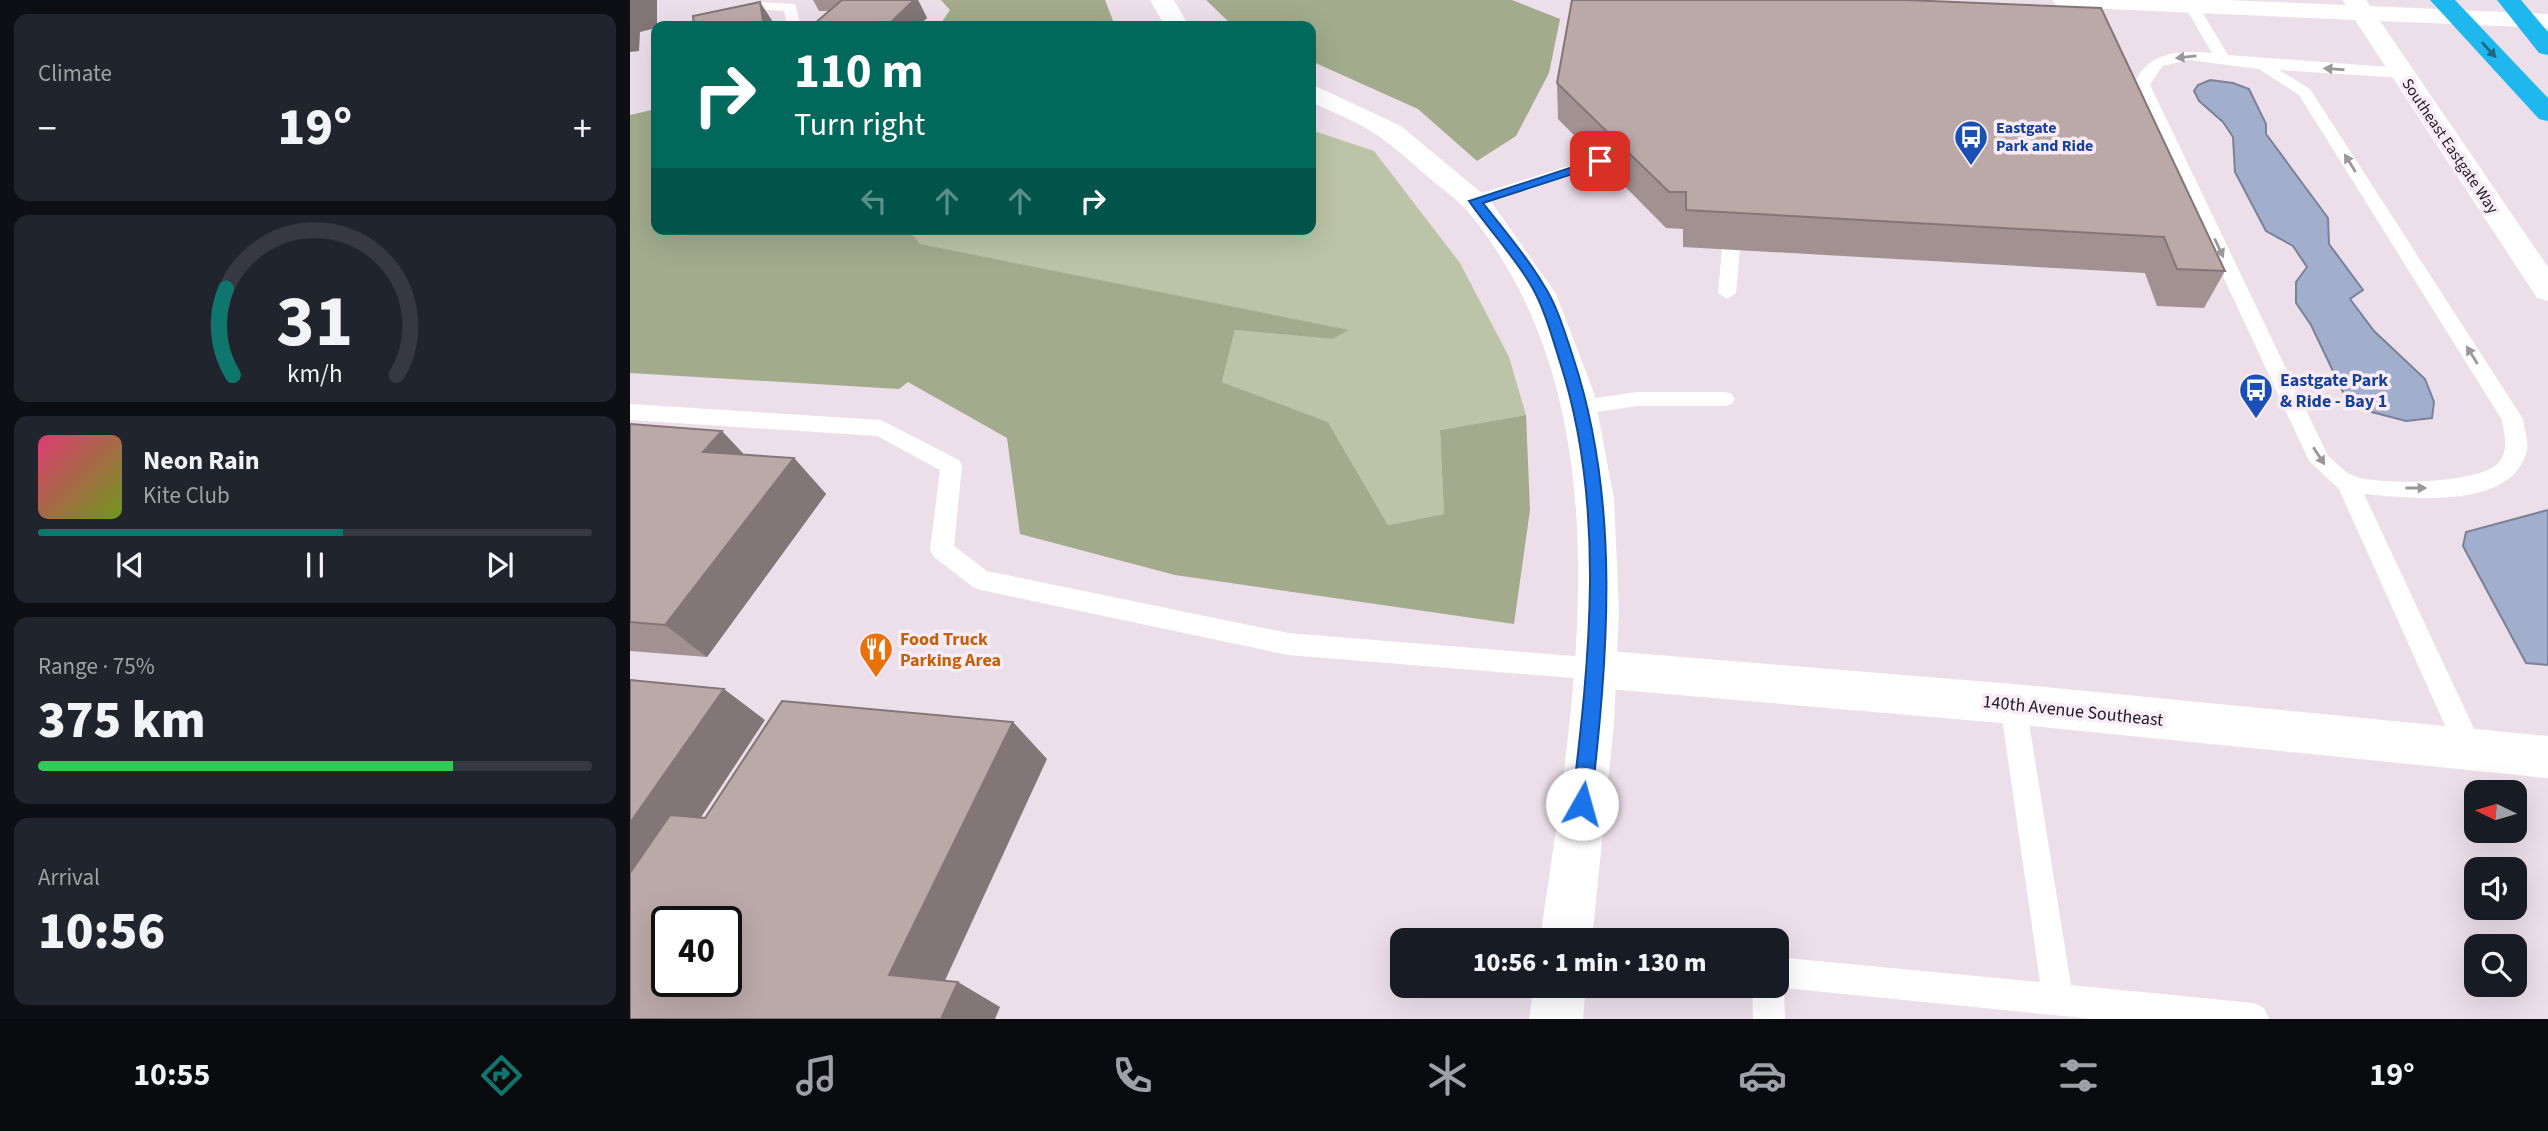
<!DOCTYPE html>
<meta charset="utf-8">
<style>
body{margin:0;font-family:"Source Sans 3",sans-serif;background:#20242c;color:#f1f3f6;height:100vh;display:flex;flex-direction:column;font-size:26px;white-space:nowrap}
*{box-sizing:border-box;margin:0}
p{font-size:23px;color:#9ea1a6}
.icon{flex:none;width:38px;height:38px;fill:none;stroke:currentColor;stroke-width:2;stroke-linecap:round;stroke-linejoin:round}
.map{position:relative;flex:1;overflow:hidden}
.panel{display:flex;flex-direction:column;gap:14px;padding:14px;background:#0d0f14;width:630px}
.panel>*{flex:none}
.guide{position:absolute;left:21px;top:21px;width:665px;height:214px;border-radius:14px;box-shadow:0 7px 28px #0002;background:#00695c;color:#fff;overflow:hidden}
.needle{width:46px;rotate:275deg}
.controls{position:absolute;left:1834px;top:780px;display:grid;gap:14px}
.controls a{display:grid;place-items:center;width:63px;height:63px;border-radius:14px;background:#171b24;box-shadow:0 7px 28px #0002;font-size:35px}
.speed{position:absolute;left:21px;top:906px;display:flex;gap:14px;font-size:35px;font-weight:700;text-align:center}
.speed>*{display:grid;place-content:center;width:91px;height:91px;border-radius:50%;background:#171b24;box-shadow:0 7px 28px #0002;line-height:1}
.speed .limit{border:4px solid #111;border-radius:10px;background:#fff;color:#111}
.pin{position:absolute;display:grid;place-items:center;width:60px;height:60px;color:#fff;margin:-30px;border-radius:14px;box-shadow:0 4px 10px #0006}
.me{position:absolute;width:77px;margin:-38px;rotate:7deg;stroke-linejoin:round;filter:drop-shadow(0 0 5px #0008)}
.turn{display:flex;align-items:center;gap:24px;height:147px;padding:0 28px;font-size:32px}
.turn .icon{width:91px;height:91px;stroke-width:2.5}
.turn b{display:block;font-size:49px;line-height:60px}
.lanes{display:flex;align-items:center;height:66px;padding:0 28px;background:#0003;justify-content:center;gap:35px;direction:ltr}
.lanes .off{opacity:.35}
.big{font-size:52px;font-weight:800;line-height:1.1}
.panel .widget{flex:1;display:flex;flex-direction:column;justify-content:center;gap:10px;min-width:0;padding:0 24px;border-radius:14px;background:#20242c}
.panel .dial{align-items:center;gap:0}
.dial svg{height:182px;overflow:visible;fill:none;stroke:#363941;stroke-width:7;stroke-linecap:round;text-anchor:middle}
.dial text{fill:#f1f3f6;stroke:none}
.song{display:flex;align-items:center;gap:21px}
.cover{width:84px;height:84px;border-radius:10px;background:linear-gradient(135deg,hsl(340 70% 55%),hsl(80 70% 35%))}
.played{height:7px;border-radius:4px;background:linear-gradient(90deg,#0f766e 55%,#363941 55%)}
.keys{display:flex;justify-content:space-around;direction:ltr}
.heat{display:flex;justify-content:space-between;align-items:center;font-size:38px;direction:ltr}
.charge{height:10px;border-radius:5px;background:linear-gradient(90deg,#34c759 75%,#363941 0)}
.trip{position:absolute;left:760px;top:928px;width:399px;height:70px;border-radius:14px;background:#171b24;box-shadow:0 7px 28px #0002;font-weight:800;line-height:70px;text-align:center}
.tab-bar{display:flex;height:112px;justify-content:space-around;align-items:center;background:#090b0e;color:#9ea1a6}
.tab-bar .icon{width:49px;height:49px}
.tab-bar .selected{color:#0f766e}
.tab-bar b{font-size:32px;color:#f1f3f6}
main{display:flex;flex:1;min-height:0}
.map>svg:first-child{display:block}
</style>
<main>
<section class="panel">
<div class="widget"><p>Climate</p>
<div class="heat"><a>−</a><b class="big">19°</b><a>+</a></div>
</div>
<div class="widget dial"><svg viewBox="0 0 100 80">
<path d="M14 69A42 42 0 1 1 86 69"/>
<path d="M14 69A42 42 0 0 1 11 31" stroke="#0f766e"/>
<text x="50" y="56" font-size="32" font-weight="700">31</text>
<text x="50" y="72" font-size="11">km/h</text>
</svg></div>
<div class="widget">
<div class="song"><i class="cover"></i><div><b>Neon Rain</b><p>Kite Club</p></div></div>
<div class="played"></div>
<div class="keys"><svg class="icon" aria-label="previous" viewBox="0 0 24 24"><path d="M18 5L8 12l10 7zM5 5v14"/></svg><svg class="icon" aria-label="pause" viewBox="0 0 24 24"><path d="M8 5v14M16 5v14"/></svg><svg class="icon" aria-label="next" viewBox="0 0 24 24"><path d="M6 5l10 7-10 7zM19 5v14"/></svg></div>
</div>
<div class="widget"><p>Range · 75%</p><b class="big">375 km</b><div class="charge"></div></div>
<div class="widget"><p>Arrival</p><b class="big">10:56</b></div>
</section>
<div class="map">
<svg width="1918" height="1019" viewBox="0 0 1918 1019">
<rect width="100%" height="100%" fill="#ecdfea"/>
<path fill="#bbc4a6" d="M681 130 744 151 830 263 879 357 896 415 810 430 814 514 758 525 698 422 592 382 605 330 702 339 289 244 278 229H681Z"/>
<path fill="#a2ab8c" d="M311 0H475L485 26H309L320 10Z
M576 0H882L930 19 919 73 886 136 847 161 788 109 681 61V26H603Z
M26 109V229H278L290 244 719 330 702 339 605 330 592 382 698 422 758 525 814 514 810 430 896 415 900 510 884 624 545 575 390 534 377 438 278 382 269 389 0 373V115Z"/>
<path fill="#a1afcc" stroke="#7a8298" stroke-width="2" d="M1580 80 1603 83 1619 89 1636 124V134L1698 218 1699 244 1733 290 1720 299 1744 331 1795 379 1804 402 1802 418 1776 421 1734 410 1714 394 1681 325 1666 303V282L1677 267 1663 246 1636 231 1605 172 1603 137 1593 122 1569 101 1564 91 1568 85Z
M1918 510V665L1896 663 1833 546 1836 532Z"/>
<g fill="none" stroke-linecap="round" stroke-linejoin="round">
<path fill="#fff" fill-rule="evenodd" d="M1551 0H1565L1598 55 1772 68 1780 73 1772 78 1649 70 1680 89 1893 419C1894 428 1899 442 1897 451 1881 511 1781 498 1734 494L1854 750 1850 759 1840 762 1830 759 1709 489 1679 461 1504 85C1517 51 1550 50 1582 53ZM1559 60 1629 69 1669 95 1872 420C1874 434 1879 448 1870 461 1855 484 1749 486 1724 476 1715 473 1706 462 1698 456L1520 85 1532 66Z
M125 2 165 4 171 26H157L154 11C139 10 123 9 108 13 91 17 82 27 65 26L87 11Z
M970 156 976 157V165L851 205H839L836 201 839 197Z
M1101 243 1110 249 1106 293 1097 299 1088 293 1092 249Z
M1007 392H1095L1102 394 1105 399 1102 404 1095 406H1007L952 414 945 412 942 407 945 402 952 400Z
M0 404 251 420 329 460 332 466 324 546 357 571 658 633 967 658 976 661 980 669 976 677 967 680 658 655 351 590 343 587 304 557 300 550 310 470 247 436 0 420Z
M1383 692 1392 696 1396 704 1441 985 1623 1003 1634 1008 1639 1019H1463L1154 988 1155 1019H1123L1122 985H1146V957L1410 982 1370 704 1374 696Z"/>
<path fill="#fff" fill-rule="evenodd" d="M967 650 1383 684 1918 736V778L1383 724 967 688 952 682 945 669 952 656Z"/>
<path fill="#fff" fill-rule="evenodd" d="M520 0H544L559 26H535Z
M1422 0H1596L1716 5 1712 0H1736L1740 6 1918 14V28L1750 21 1918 267V301L1907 298 1725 20 1434 7 1426 5Z
M681 84 771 126 860 200 926 294 964 393 984 499 989 610 984 723 962 940H910C943 706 1002 414 840 214 830 202 816 192 804 182 787 168 770 151 751 138 730 122 704 113 681 102Z
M904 985H956L953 1019H899Z"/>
<path fill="#1eb8ee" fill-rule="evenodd" d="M1800 0H1825L1918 98V121L1909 119Z
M1867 0H1891L1918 32V55L1909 53Z"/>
</g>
<path fill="#a19190" d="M183 0H288L297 18 288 26H187L185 23 199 11H189Z
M1276 0 1595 271 1574 308 1527 306 1515 273 1053 247V229L1036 228 928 119 927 83Z
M0 424 114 455 164 458 196 494 77 657 0 651Z"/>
<path fill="#837676" d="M0 0H27V26L26 28 10 32 9 51 0 52Z
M284 0H288L297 18 288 26H257Z
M130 2 143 22V26H134Z
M92 431 126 467 73 452Z
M164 458 196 494 77 657 35 625Z
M94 689 135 720 0 925V823Z
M383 722 417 759 306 1000 259 975Z
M328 982 370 1007 365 1019H311Z"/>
<path fill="#bba9a8" stroke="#837676" stroke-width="2" fill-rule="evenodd" d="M212 0H284L257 26 185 23Z
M942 0H1276L1471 8 1595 271 1547 269 1534 237 1056 210V192H1039L927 83Z
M130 2 134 26H64L63 16Z
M0 424 92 431 73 452 164 458 35 625 0 622Z
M0 680 94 689 0 823Z
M152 701 383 722 259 975 328 982 311 1019H0V873L40 815 75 818ZM37 922H96V982H37Z"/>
<defs><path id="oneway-solid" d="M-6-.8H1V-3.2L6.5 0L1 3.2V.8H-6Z" transform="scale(1.75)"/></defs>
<use fill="#1e6986" href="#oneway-solid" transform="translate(1859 50) rotate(47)"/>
<g fill="#9a989a">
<use href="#oneway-solid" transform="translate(1556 57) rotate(174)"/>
<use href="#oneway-solid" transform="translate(1704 69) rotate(-176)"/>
<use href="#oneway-solid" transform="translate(1720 163) rotate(-122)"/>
<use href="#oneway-solid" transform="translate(1589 248) rotate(65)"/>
<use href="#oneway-solid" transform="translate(1842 355) rotate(-122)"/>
<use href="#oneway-solid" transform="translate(1689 456) rotate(57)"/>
<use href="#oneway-solid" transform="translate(1786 488)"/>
</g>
<path fill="#1a73e8" stroke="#114b97" stroke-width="2" d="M970 158 976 161 974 164 853 203C873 229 896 255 913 284 927 305 935 333 943 357 991 502 978 655 961 804L959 811 952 813 945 811 942 804C960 657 976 505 930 362 922 337 915 310 902 287 885 257 859 230 839 201Z"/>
<defs>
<g id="bus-pin" transform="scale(1.75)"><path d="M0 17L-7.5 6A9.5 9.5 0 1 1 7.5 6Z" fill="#1a4fb4" stroke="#f9ecf7"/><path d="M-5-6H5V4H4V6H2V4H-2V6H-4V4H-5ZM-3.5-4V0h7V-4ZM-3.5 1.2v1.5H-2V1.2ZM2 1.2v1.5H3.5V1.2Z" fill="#fff"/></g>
<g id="restaurant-pin" transform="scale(1.75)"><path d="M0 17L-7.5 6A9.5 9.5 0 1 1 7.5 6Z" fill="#e8710a" stroke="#f9ecf7"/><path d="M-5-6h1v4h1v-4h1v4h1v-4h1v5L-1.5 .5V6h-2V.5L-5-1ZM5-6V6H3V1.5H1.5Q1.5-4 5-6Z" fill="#fff"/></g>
</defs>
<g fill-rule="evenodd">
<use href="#bus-pin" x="1341" y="137"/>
<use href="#bus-pin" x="1626" y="390"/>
<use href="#restaurant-pin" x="246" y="649"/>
</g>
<g text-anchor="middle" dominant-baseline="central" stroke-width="7" stroke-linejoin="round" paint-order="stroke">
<g font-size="16" font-weight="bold" fill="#164399" stroke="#f9ecf7" text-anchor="start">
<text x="1366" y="128">Eastgate<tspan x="1366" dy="18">Park and Ride</tspan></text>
</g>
<g font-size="16" fill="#1e1a1e" stroke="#f9ecf7">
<text transform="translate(1820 146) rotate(56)">Southeast Eastgate Way</text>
</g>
<g font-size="18" font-weight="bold" fill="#164399" stroke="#f9ecf7" text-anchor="start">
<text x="1650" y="380">Eastgate Park<tspan x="1650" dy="21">&amp; Ride - Bay 1</tspan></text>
</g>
<g font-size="18" font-weight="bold" fill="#c56008" stroke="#f9ecf7" text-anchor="start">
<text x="270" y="639">Food Truck<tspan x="270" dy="21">Parking Area</tspan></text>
</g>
<g font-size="18" fill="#1e1a1e" stroke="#f9ecf7">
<text transform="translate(1443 711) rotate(6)">140th Avenue Southeast</text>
</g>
</g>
</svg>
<div class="controls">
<a><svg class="needle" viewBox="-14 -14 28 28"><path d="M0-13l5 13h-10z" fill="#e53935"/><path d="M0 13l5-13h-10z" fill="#9ea1a6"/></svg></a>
<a><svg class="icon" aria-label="sound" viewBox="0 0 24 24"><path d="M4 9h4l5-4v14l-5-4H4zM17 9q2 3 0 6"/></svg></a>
<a><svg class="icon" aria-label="search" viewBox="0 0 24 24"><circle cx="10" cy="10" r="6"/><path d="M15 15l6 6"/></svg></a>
</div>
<div class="speed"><div class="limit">40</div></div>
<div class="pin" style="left:970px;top:161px;background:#d93025"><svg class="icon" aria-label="arrive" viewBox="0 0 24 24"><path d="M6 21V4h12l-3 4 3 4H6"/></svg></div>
<svg class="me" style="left:952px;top:804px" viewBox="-20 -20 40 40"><circle r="19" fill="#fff"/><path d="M0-13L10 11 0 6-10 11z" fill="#1a73e8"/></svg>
<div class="trip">10:56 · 1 min · 130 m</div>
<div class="guide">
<div class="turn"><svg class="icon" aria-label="right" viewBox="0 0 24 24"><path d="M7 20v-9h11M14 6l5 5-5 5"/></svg><div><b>110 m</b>Turn right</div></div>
<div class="lanes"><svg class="icon off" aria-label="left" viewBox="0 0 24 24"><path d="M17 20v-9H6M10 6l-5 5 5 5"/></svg><svg class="icon off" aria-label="ahead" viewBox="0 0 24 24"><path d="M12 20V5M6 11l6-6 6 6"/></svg><svg class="icon off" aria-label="ahead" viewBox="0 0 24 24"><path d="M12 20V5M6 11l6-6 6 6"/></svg><svg class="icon" aria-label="right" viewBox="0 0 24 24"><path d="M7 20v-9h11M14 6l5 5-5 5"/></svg></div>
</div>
</div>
</main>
<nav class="tab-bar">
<b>10:55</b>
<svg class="icon selected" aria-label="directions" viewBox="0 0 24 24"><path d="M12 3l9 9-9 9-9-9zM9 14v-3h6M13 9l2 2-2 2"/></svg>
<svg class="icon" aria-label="music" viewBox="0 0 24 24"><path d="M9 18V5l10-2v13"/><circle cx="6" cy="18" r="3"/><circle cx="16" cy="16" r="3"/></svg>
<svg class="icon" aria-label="phone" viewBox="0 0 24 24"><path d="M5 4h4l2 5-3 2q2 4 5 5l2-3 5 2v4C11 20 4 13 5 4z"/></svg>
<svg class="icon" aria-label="climate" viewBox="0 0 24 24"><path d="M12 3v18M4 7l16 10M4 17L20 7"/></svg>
<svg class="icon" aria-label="car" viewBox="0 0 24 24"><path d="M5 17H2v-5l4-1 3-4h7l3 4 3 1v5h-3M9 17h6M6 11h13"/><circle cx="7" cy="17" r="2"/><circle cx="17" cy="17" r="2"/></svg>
<svg class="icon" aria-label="filters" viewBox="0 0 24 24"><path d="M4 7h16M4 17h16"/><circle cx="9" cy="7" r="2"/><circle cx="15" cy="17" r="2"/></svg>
<b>19°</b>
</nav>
